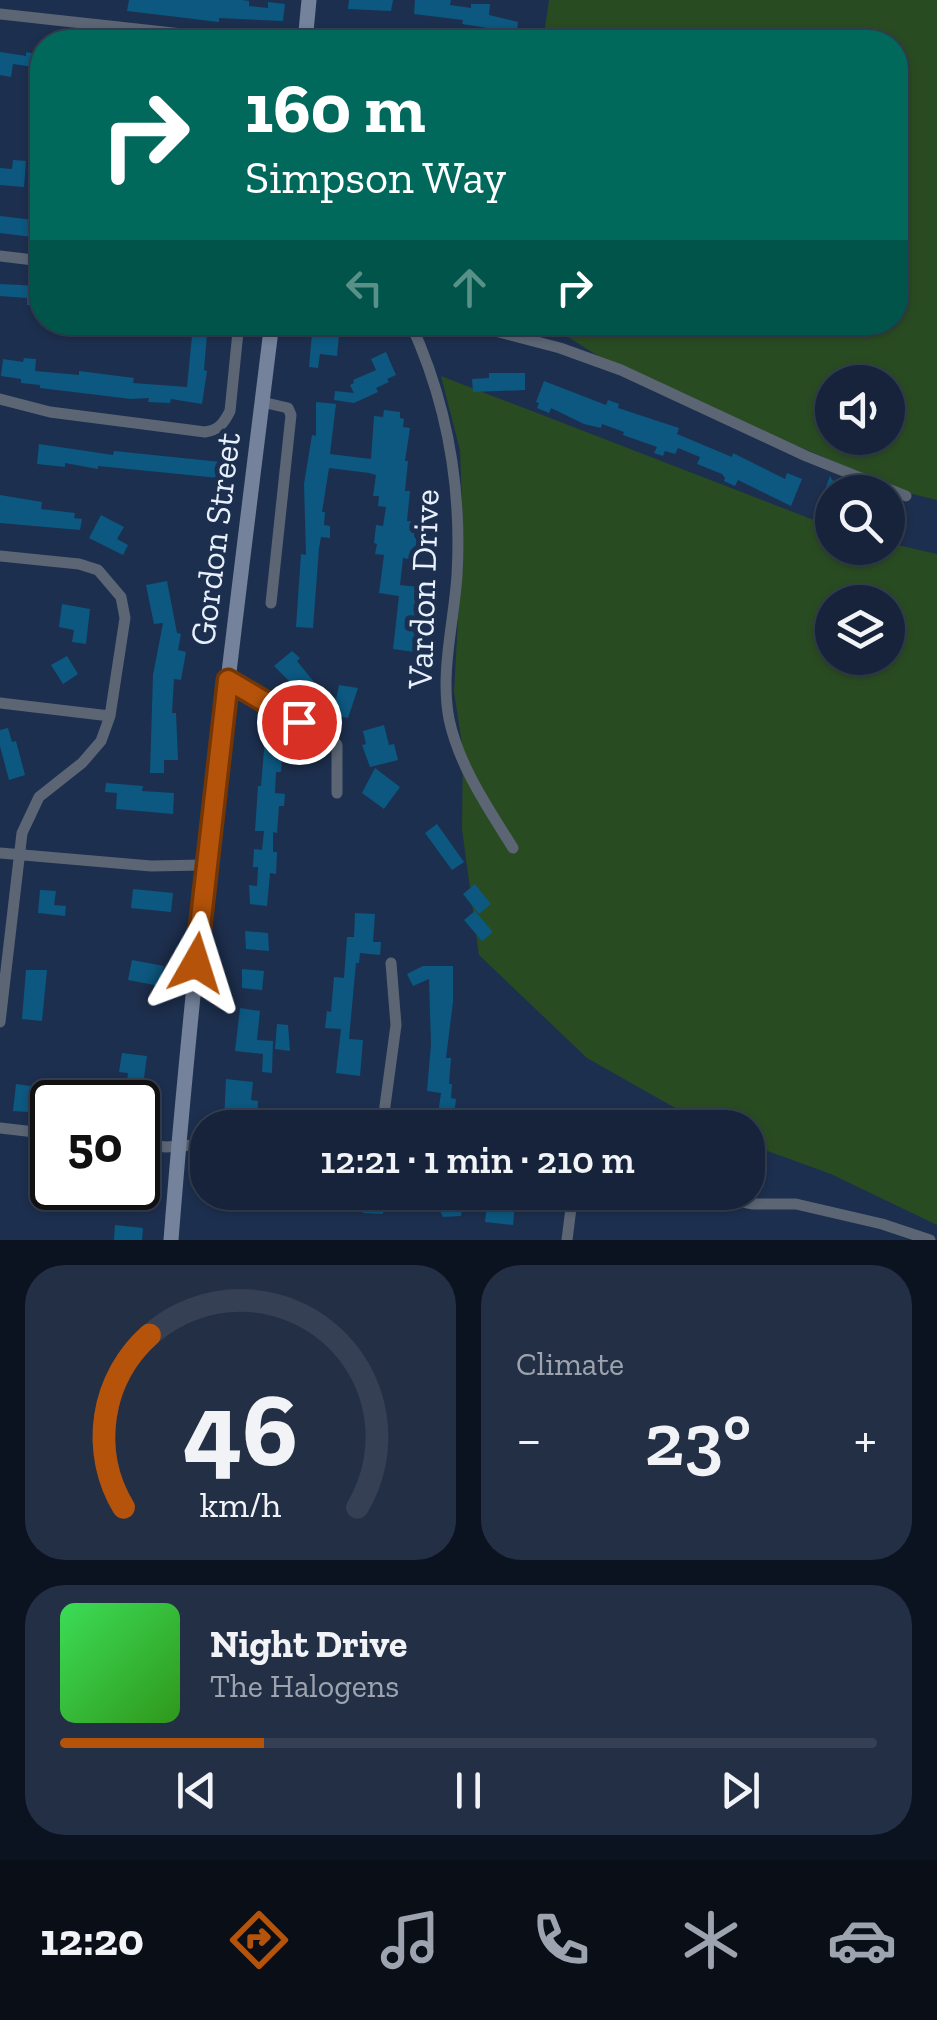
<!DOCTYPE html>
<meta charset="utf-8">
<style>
body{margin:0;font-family:"Zilla Slab",serif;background:#232f45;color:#f1f3f6;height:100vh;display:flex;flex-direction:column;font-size:38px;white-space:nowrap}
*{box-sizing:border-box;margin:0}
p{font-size:32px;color:#9ea4af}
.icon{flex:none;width:55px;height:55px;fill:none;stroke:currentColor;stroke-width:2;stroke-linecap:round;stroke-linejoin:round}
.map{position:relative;height:1240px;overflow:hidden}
.panel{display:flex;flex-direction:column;gap:25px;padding:25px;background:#0c1320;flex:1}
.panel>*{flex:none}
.top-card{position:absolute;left:30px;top:30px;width:878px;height:305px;border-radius:40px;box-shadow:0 2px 8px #0004,0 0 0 2px #354054;background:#00695c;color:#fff;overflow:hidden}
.fabs{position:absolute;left:815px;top:365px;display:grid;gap:20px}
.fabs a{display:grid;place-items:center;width:90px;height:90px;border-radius:50%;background:#16233a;box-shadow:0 2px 8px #0004,0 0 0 2px #354054;font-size:50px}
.speed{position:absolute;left:30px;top:1080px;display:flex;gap:20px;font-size:50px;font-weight:700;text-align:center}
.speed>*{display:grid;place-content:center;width:130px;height:130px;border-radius:50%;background:#16233a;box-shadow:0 2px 8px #0004,0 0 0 2px #354054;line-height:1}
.speed .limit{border:5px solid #111;border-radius:15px;background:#fff;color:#111}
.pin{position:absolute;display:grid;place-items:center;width:85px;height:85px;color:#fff;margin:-42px;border:5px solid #fff;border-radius:50%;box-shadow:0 2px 10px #0007}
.me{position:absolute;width:110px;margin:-55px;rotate:6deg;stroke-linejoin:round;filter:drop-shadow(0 0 8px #0008)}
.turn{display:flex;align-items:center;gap:35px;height:210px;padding:0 50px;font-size:45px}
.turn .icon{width:130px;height:130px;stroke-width:2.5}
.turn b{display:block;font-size:70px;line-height:85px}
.lanes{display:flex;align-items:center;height:95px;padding:0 50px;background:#0003;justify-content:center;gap:50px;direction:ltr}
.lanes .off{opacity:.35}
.big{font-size:75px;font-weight:600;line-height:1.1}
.panel .tile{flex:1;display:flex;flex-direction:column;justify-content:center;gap:15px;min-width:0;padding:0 35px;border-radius:40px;background:#232f45}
.panel .dial{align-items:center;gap:0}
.dial svg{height:260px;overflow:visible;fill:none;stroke:#354054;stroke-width:7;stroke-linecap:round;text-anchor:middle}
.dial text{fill:#f1f3f6;stroke:none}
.song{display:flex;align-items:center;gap:30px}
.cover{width:120px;height:120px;border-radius:15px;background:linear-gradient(135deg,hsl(130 70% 55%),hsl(110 70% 35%))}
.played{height:10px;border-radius:5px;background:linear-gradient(90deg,#b45309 25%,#354054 25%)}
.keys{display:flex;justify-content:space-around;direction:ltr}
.heat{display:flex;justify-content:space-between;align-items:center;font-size:55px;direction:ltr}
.panel .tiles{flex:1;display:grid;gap:25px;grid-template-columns:1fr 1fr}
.tile:last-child{grid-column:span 2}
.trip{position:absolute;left:190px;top:1110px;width:575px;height:100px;border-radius:40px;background:#16233a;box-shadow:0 2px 8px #0004,0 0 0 2px #354054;font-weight:600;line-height:100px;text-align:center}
.dock{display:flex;height:160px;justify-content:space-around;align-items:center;background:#090e17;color:#9ea4af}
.dock .icon{width:70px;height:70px}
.dock .on{color:#b45309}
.dock b{font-size:45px;color:#f1f3f6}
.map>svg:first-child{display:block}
</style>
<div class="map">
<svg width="937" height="1240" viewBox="0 0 937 1240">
<rect width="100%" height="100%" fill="#1d2f4e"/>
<path fill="#294b22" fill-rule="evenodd" d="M549 0H937V500L908 493 622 371 568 337 507 323 895 322V42H543ZM832 382H888V438H832Z
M441 376 832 527V548H888V543L937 554V1225L831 1174 748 1144V1128L709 1127 587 1058 479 955 462 829 463 750 454 692 463 529 460 450ZM832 602H888V658H832Z"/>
<path fill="#0c5881" d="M129 0H242L249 1V6L268 8V2L285 4 283 21 219 18V22L127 11Z
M349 0H393L391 11 348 9Z
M415 0H451L450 5 471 8V4H490L489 15 518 22 516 39 493 36 494 29 462 24 463 20 414 14Z
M0 52 26 56V52L36 54 34 67 13 64 11 77 0 75Z
M13 160 26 161 24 187 0 185V168L12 169Z
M0 216 42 221 40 238 0 233Z
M0 284 42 286 41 306 27 305V298L0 296Z
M169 322H208L204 370 207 371 202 404 171 399 170 403 148 402 149 398 131 399 40 388V385L21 383V379L1 376 3 359 23 362 24 358 36 359 35 371 79 375V371L134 378 133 383 187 387 192 336 168 334Z
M313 323 335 328 334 333 339 334 337 356 320 354 318 368 309 367Z
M386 352 396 375 387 379 389 382 376 388 378 392 354 403 334 400 335 391 354 393 350 385 354 383 353 380 376 370 371 359Z
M489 373H525V390L473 392 472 379 489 378Z
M544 381 606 405 608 400 619 404 618 408 679 428 677 434 732 457 733 453 785 479 787 473 802 479 791 506 738 480 735 486 724 481 725 478 722 474 697 464 700 457 678 448 675 454 665 451 663 456 654 453 657 447 623 435 624 432 602 424 601 428 584 424 551 408 549 413 537 408 539 403 536 402Z
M316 402 336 404 330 454 371 459 374 416 383 417 384 410 400 412V418L404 419 403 427 410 428 405 461H408L405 491H410L407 521 416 522 414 536 418 543 415 560 403 558 400 585 419 587 413 626 417 627 414 652 393 649 399 596 379 593 384 555 375 554 377 544 374 543 376 525 383 526 386 507 378 506 379 496H373L376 475 369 473 329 468 322 512H325L324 525 330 526V538L321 537 319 548 313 628 296 627 301 554 306 555 304 484 312 435 316 436Z
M39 444 113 455 114 451 221 462 219 478 98 466V469L65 463V467L37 464Z
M830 476 832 480 863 492H832V505L821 501Z
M0 495 42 502 41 509 75 513 74 518 82 519 80 530 0 523Z
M101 515 124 527 117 539 128 545 123 555 89 538Z
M167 581 177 633 181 634 178 650 186 652 181 680 174 679 172 713H176L178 760H164V773H150L153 675 163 623 154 624 146 585Z
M62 604 90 609 86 644 72 642 74 630 59 627Z
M292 651 300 658 297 661 314 682 302 694 274 666Z
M67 656 78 674 63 684 51 665Z
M339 685 358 688 348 718 333 715Z
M275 722 284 724 283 730 293 741 284 740 281 772H276L275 793 285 794 284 806H279L277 833 273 832V852H277L276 874 270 873 267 906 250 904 249 885 257 886 258 867H253L254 849 262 850 264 831H255L258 786H261L266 726 274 727Z
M384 725 389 745 394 744 398 760 370 767 362 745 366 744 363 731Z
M8 728 12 742 16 741 25 775 9 780 0 746V730Z
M375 768 400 787 384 809 362 793Z
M106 783 143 786 142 791 174 793 173 814 116 809 117 793 105 792Z
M437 824 464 862 452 870 425 833Z
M475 884 491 904 479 914 463 894Z
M133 889 173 893 171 912 131 908Z
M40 890 56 891 54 905 66 906 65 916 38 913Z
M475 911 493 932 482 941 464 920Z
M355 913 375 914 373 942H381L380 955 360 953 359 963H356L349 1039 363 1040 360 1076 336 1073 341 1029 325 1028 327 1011 331 1012 334 977 344 978 347 937H354Z
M245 931 268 933 269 951 246 949Z
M132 960 164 966 160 986 128 980Z
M423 966H453V1002L446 1058H451L449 1084H452L451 1098 456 1099 454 1116 438 1114 441 1093 427 1091 431 1044 429 979 413 986 407 974Z
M242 969 264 971 262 990 242 988Z
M26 970H47L42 1021 22 1019Z
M240 1008 260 1011 257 1040 273 1041 272 1073 262 1072 263 1054 235 1051Z
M277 1024 288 1025 290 1051 275 1049Z
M122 1053 147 1056 143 1085 152 1087 144 1131H138V1099L125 1098 128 1073 119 1072Z
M226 1079 253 1082 251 1100 258 1101 257 1117 252 1116 251 1126 224 1123Z
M16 1084 31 1086 29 1112 13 1111Z
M282 1112 325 1117 323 1128H280Z
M213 1192H240L238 1206 215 1204 212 1202Z
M365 1192H385L383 1214 363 1213Z
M403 1192 463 1199 461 1216 443 1217 439 1209 421 1207 420 1211H400Z
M497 1200 515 1203 513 1225 485 1222 487 1204 497 1205Z
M115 1225 143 1228 142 1240H114Z"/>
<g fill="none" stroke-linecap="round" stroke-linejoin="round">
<path stroke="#5b6574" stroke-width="11" d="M0 14 255 42
M306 34 371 42
M0 256 42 261
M410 322C447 402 462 487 457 575 454 622 440 672 449 719 459 766 488 808 513 848
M461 322 560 348 621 370 806 456 906 496
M0 399 50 412 205 432C219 430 224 423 230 411L239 322
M262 402 288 408 291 415 271 603
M0 556 79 564 98 570 121 597 125 618 110 716 101 741 82 763 39 797 22 833 0 1022
M227 680 299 722 328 734 337 745V793
M0 703 110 716
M0 853 151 866 205 865
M0 1128 52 1134
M382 1128 396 1025 391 963
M138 1144 166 1147 208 1144
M651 1192H689
M691 1192 753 1204H796L882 1224 930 1240
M567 1240 573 1192"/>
<path stroke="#74829b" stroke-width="15" d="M305 42 309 0
M171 1240C195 933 234 628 272 322"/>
</g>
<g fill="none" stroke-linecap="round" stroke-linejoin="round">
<g stroke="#753606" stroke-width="25">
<path id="route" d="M196 963 228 680 299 722"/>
</g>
<use href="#route" stroke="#b45309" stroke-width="18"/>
</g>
<g text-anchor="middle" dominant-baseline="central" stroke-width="10" stroke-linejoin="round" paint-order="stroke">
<g font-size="35" fill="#e8f0fc" stroke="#1d2f4e">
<text transform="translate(215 539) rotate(-83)">Gordon Street</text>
<text transform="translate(423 589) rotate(-88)">Vardon Drive</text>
</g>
</g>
</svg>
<div class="fabs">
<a><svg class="icon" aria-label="sound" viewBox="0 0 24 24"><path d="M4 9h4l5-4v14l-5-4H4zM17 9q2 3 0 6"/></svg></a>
<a><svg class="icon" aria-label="search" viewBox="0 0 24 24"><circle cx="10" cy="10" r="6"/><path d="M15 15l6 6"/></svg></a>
<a><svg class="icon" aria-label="layers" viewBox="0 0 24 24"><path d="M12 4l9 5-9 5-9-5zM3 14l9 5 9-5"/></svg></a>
</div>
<div class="speed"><div class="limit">50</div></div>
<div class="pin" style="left:299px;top:722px;background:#d93025"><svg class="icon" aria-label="arrive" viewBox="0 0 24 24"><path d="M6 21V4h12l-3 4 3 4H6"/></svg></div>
<svg class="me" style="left:196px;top:963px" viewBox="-20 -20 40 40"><path d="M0-17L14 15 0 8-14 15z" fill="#b45309" stroke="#fff" stroke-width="4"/></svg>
<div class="trip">12:21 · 1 min · 210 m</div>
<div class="top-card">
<div class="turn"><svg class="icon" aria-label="right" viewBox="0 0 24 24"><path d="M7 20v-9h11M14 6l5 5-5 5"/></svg><div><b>160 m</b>Simpson Way</div></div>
<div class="lanes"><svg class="icon off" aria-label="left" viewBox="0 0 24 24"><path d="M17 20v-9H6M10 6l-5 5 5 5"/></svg><svg class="icon off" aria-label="ahead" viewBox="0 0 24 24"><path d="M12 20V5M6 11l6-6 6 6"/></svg><svg class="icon" aria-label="right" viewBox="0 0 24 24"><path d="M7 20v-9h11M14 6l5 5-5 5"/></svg></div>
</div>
</div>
<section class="panel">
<div class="tiles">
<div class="tile dial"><svg viewBox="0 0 100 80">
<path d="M14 69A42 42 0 1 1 86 69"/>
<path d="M14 69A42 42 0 0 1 22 16" stroke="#b45309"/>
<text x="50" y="56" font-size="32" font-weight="700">46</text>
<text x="50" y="72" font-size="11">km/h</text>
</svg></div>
<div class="tile"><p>Climate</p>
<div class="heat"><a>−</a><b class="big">23°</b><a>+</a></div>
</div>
<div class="tile">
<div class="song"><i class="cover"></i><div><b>Night Drive</b><p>The Halogens</p></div></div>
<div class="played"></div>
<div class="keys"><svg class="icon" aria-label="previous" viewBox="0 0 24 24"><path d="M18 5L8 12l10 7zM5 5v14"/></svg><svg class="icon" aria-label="pause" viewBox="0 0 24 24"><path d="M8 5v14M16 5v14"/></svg><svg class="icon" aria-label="next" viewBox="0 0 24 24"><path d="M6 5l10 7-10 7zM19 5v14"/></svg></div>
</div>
</div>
</section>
<nav class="dock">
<b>12:20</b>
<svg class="icon on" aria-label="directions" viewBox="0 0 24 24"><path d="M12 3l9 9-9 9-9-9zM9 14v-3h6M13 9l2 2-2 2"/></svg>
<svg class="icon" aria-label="music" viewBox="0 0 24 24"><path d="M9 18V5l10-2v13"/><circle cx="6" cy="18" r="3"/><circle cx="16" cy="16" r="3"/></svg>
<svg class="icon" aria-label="phone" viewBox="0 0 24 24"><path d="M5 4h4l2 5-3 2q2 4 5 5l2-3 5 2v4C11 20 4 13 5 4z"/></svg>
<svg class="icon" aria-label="climate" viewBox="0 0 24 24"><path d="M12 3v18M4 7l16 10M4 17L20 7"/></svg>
<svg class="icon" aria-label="car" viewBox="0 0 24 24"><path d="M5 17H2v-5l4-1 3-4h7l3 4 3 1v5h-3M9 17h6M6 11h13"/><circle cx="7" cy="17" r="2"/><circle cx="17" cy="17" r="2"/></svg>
</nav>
